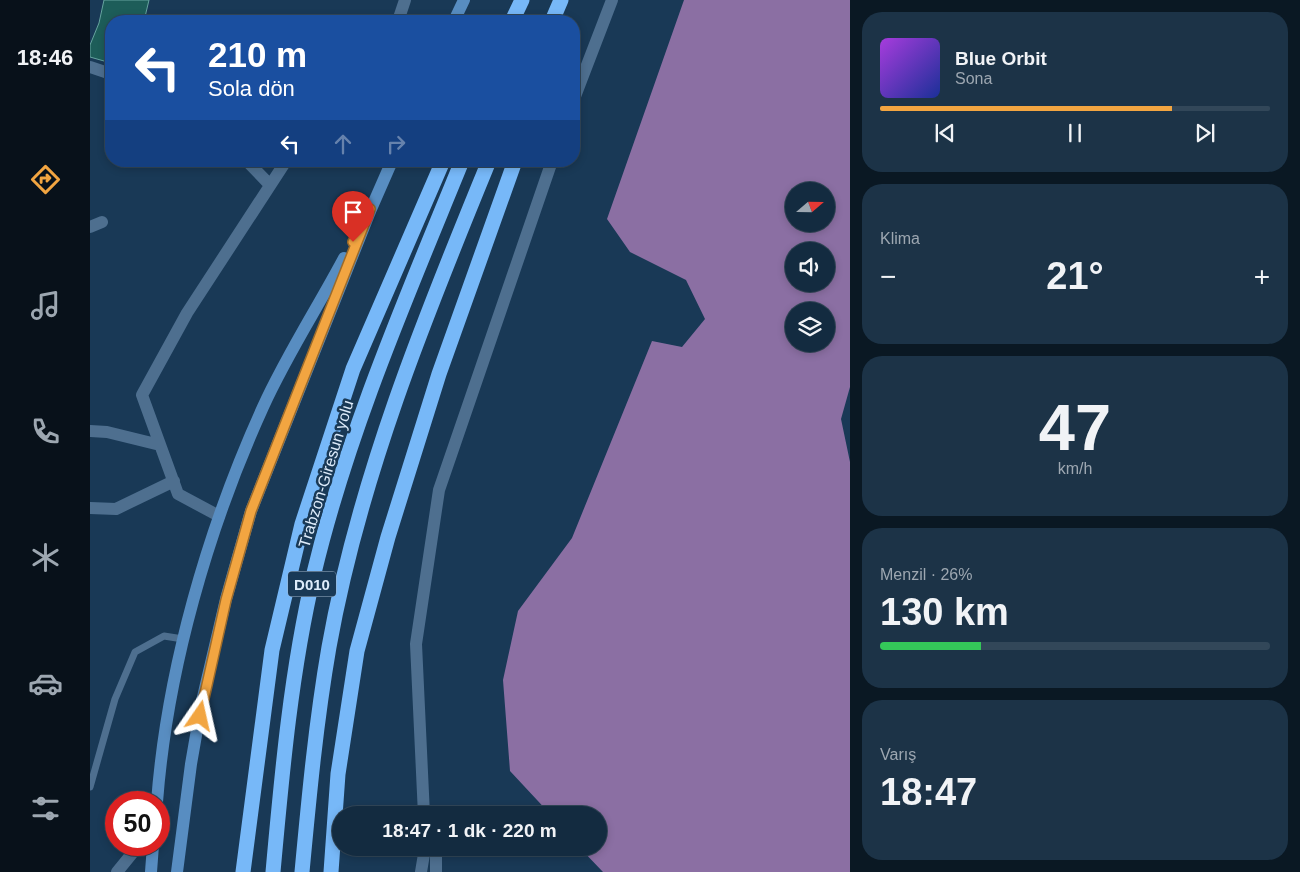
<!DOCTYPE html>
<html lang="tr">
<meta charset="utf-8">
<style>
body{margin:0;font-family:Arial,sans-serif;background:#1c3347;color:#f1f3f6;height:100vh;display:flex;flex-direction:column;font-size:19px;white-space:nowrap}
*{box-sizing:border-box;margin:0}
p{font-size:16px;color:#9da7b1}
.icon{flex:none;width:28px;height:28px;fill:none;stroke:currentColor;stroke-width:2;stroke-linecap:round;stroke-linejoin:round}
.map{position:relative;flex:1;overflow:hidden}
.details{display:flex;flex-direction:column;gap:12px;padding:12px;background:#0a1823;width:450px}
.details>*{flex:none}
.banner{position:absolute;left:15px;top:15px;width:475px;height:152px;border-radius:20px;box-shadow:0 2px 8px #0003,0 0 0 1px #324759;background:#1a4fa0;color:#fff;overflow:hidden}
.needle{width:32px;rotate:70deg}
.controls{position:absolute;left:695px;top:182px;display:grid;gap:10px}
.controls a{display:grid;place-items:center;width:50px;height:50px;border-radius:50%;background:#132b40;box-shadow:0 2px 8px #0003,0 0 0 1px #324759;font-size:25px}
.speed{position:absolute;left:15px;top:791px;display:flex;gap:10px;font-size:25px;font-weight:700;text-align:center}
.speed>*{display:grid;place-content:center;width:65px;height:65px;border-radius:50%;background:#132b40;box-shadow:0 2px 8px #0003,0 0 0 1px #324759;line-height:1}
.speed .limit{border:8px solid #d22;background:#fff;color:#111}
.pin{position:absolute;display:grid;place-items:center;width:42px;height:42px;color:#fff;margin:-51px -21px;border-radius:50% 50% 50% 0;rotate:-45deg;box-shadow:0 0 5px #0007}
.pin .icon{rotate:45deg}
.me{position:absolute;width:55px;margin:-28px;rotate:11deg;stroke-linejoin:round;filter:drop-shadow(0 0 4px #0008)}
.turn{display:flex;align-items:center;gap:18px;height:105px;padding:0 20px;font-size:22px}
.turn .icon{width:65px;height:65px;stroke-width:2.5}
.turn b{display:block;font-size:35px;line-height:42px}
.lanes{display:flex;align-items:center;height:48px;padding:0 20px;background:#0003;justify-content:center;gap:25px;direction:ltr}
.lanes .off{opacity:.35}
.big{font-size:38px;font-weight:800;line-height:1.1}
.details .widget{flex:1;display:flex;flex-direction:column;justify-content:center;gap:8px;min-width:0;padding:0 18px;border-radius:20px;background:#1c3347}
.details .dial{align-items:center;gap:0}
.dial b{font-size:65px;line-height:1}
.song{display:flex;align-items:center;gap:15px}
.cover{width:60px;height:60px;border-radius:8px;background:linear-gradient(135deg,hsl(280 70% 55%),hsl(230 70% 35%))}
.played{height:5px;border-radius:2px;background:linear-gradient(90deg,#f2a541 75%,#324759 75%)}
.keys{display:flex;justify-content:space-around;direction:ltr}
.heat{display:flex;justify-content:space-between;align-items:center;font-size:28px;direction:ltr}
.charge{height:8px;border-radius:4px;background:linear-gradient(90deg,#34c759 26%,#324759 0)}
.trip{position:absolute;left:242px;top:806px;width:275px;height:50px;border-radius:25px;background:#132b40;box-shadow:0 2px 8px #0003,0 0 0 1px #324759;font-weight:800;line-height:50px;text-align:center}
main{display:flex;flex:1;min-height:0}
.tab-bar{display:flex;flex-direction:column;width:90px;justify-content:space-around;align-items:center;background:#08111a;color:#9da7b1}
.tab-bar .icon{width:35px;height:35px}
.tab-bar .active{color:#f2a541}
.tab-bar b{font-size:22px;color:#f1f3f6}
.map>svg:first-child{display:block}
</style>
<main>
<nav class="tab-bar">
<b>18:46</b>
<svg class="icon active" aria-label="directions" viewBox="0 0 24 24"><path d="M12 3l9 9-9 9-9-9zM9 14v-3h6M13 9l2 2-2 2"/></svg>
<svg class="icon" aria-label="music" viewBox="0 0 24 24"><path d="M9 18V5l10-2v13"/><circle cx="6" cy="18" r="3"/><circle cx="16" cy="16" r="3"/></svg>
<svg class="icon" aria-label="phone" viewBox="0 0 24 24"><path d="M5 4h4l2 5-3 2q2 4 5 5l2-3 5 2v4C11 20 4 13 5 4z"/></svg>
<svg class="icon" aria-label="climate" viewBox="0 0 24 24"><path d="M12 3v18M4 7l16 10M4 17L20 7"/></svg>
<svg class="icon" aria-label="car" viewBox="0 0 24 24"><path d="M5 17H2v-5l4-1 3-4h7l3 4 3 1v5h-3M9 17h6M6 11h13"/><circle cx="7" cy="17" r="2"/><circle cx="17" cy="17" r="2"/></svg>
<svg class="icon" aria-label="filters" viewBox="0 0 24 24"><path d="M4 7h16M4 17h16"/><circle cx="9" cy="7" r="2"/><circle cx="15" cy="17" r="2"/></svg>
</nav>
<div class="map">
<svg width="760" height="872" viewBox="0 0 760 872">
<rect width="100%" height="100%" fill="#193956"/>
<path fill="#8b6fa3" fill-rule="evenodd" d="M594 0H760V387L751 419 760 462V872H513L490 848H509V815H461L420 771 413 680 428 611 482 538 562 341 592 347 615 319 596 280 540 252 517 219ZM704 191H736V224H704ZM704 251H736V284H704ZM704 311H736V344H704Z"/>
<path fill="#1d5d59" stroke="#66a49f" d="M14 0H59L54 21H21V63L0 57V45L9 23Z"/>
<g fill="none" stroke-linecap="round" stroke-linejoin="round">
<path stroke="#4e6f8f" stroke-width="7" d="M0 787 25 699 45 652 74 636 93 639"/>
<path stroke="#4e6f8f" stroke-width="12" d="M308 21 315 0
M0 67 21 74
M484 99 522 0
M157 161 180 185
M0 227 12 222
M0 431 17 432 70 445
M0 508 26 509 84 481
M129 516 88 494 52 395 97 313 196 161
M334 815 326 644 349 490 462 161
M346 848V872
M27 872 49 845
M331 872 335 848"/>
<path stroke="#588dc1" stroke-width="12" d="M364 21 374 0
M67 802C77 670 118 528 173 407 196 356 228 307 254 258
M61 872 63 845
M87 872 101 764 112 701 136 599 161 511 281 209 302 161"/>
<path stroke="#77b8f8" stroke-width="15" d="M422 21 432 0
M462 21 471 0
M153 872 182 650 212 524 263 369 353 161
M183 872C192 772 201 671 224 573 258 431 317 296 372 161
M212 872C219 797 226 722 239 647 269 479 334 319 399 161
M241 872 248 774 267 651 298 537 349 374 425 161"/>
</g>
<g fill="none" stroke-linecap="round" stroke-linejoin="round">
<g stroke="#9d6b2a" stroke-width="12">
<path id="route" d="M110 716 136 600 161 511 280 209 263 242"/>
</g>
<use href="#route" stroke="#f2a541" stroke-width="9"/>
</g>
<g text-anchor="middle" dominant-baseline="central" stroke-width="5" stroke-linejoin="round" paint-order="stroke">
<rect fill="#193956" stroke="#a3b6ca" stroke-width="1" x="198" y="571.5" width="48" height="25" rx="4"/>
<g font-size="15" font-weight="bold" fill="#deecfb">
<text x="222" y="584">D010</text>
</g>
<g font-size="16" fill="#deecfb" stroke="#193956">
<text transform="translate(236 474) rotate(-73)">Trabzon-Giresun yolu</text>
</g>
</g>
</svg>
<div class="controls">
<a><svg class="needle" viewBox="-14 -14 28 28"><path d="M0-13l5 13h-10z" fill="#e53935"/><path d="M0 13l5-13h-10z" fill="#9da7b1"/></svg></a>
<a><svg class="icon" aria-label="sound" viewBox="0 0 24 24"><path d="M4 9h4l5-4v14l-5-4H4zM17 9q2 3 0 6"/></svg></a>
<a><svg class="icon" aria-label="layers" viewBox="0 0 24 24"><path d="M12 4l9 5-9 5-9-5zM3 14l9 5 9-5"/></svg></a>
</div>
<div class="speed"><div class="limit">50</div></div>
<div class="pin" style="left:263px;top:242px;background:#d93025"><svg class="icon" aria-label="arrive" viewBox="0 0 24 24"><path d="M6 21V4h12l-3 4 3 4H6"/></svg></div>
<svg class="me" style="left:110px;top:716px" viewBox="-20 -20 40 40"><path d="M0-17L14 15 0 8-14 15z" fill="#f2a541" stroke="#fff" stroke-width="4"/></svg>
<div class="trip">18:47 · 1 dk · 220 m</div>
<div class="banner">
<div class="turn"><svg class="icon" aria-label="left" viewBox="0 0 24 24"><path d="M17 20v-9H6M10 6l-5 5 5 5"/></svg><div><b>210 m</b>Sola dön</div></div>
<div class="lanes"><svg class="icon" aria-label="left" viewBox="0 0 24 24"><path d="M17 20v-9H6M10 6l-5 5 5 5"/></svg><svg class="icon off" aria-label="ahead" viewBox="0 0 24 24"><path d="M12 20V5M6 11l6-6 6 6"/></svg><svg class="icon off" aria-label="right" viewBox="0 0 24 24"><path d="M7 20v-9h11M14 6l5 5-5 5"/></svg></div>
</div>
</div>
<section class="details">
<div class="widget">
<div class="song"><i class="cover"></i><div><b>Blue Orbit</b><p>Sona</p></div></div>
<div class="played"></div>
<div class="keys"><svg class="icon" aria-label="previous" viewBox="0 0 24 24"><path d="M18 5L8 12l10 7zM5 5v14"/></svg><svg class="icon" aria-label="pause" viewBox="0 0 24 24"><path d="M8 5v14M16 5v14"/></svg><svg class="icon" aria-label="next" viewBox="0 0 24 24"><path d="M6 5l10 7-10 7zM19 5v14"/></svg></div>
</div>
<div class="widget"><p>Klima</p>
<div class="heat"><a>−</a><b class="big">21°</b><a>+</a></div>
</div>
<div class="widget dial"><b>47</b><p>km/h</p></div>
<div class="widget"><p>Menzil · 26%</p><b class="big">130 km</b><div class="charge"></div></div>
<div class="widget"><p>Varış</p><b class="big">18:47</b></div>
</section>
</main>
